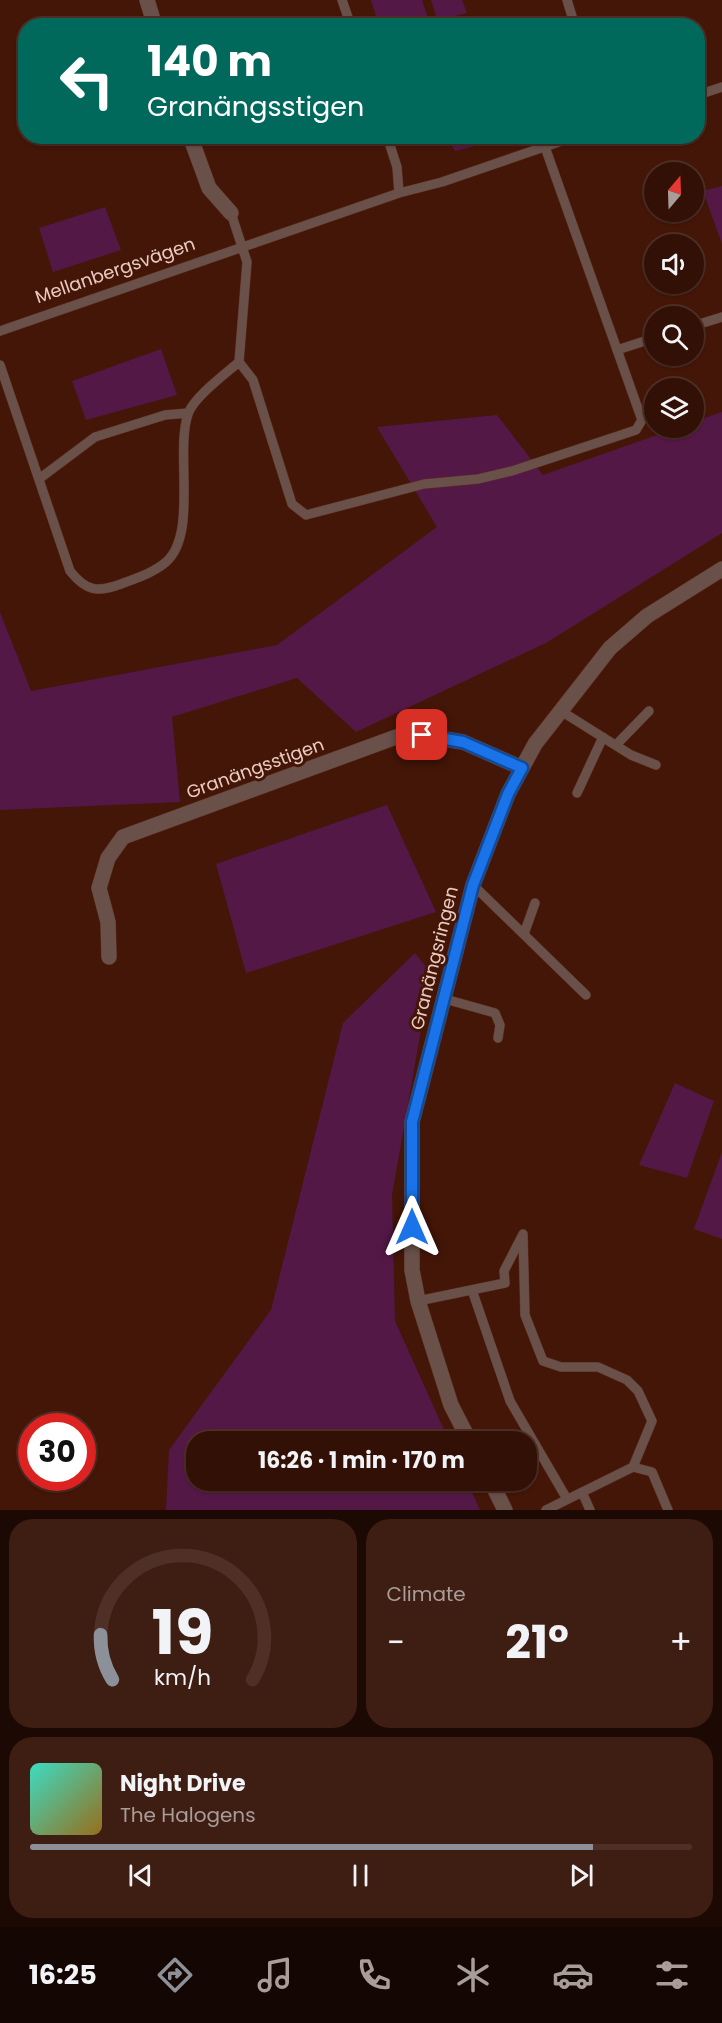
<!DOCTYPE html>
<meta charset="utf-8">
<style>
body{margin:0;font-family:Poppins,sans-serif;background:#3e1e13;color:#f1f3f6;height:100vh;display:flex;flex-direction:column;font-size:22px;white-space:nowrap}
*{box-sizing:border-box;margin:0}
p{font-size:20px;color:#a99d9a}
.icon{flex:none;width:33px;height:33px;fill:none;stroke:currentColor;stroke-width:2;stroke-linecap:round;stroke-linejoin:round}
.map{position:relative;height:1510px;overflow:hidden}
.sheet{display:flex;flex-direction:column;gap:9px;padding:9px;background:#1c0903;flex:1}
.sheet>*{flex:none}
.top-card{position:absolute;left:18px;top:18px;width:687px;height:126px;border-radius:24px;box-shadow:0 2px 4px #0004,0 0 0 2px #4e3027;background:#00695c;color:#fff;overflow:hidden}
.needle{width:39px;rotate:19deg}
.fabs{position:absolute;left:644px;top:162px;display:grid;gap:12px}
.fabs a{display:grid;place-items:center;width:60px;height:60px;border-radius:50%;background:#331005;box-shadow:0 2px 4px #0004,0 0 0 2px #4e3027;font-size:30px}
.speed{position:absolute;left:18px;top:1413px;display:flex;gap:12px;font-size:30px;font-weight:700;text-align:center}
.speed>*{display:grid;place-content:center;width:78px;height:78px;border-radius:50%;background:#331005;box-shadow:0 2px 4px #0004,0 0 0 2px #4e3027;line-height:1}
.speed .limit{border:9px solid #d22;background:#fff;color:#111}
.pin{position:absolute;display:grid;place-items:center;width:51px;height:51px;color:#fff;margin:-26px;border-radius:12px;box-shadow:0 3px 9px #0006}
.me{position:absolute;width:66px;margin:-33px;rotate:0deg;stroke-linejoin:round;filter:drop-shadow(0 0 4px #0008)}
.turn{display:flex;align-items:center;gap:21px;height:126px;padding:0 30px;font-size:27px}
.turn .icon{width:78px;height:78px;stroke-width:2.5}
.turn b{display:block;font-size:42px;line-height:51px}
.big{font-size:45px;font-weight:700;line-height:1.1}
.sheet .tile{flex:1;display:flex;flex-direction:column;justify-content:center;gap:9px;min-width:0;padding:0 21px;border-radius:24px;background:#3e1e13}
.sheet .dial{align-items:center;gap:0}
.dial svg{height:156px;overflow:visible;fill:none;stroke:#4e3027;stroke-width:7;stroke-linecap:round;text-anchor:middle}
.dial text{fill:#f1f3f6;stroke:none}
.song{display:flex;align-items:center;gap:18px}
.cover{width:72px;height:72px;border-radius:9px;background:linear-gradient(135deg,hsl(170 70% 55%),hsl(40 70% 35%))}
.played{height:6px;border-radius:3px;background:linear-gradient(90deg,#8c9099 85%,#4e3027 85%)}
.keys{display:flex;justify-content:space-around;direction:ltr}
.heat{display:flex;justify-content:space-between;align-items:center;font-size:33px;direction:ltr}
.sheet .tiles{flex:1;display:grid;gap:9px;grid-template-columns:1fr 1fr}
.tile:last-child{grid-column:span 2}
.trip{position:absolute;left:186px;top:1431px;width:351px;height:60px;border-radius:24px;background:#331005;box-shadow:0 2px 4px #0004,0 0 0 2px #4e3027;font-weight:700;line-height:60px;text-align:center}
.tabs{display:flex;height:96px;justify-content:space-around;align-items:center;background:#140602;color:#a99d9a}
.tabs .icon{width:42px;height:42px}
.tabs .current{color:#8c9099}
.tabs b{font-size:27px;color:#f1f3f6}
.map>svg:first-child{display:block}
</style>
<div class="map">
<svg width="722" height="1510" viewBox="0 0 722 1510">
<rect width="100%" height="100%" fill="#441607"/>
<path fill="#541847" d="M371 0H422L430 25H379Z
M431 0H462L467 13 437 20Z
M516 136 455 151 447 137V136Z
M722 186V244L703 191Z
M105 207 121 250 53 272 39 228Z
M161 349 177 395 86 420 72 381Z
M722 412V533L546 643 356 732 297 678 172 717 180 802 0 810V612L31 691 277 645 437 527 377 427 497 415 543 475 677 428H693V422Z
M387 805 436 912 246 973 216 864Z
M415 953 431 973 392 1195 395 1321 449 1441 196 1442V1480L467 1481 480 1510H166L169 1450 271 1310 343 1023Z
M675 1083 714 1101 687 1178 639 1165Z
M722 1152V1239L694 1229Z"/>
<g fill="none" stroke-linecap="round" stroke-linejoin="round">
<g stroke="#5f3325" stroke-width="10">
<path id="lane" d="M342 0 351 26
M567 0 575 26
M698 95 722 87
M387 136 397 167 399 193
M693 326 722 317
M0 331 399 193 442 182 576 136
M617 350 654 338
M239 362 253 380 292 504 306 515 424 484 478 479 512 471 636 430 642 420 545 147
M0 365 70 571C86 591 97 593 121 584 137 578 153 573 166 562 198 534 175 453 188 414 193 398 225 374 239 362L247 262 231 213
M39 479 95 437 165 415 188 413
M561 711 631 755 656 765
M616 745 649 711
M577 793 603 737
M473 885 586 995
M524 934 535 903
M445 999 495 1013 500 1025 498 1038
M523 1234 525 1315 543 1361 561 1367H598L627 1380 638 1391 652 1421 633 1467 546 1510
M472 1290 510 1401 567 1499
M418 1301 505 1283 504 1271 522 1236
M633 1467 652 1472 668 1510
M582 1492 590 1510"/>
</g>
<g stroke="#5f3325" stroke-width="16">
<path id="street" d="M147 0 155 26
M190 136 209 188 231 213
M109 957 108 922 99 888 108 858 123 837 407 733 463 742 522 768
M470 1442 451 1405 418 1301 412 1270V1122L473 885 508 794 535 744 610 648 647 616 722 569
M490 1480 505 1510"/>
</g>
<use href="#lane" stroke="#69514a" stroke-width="9"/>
<use href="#street" stroke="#69514a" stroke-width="15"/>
</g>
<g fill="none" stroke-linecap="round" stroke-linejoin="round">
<g stroke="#114b97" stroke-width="15">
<path id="route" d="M412 1227V1122L473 885 508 794 522 768 463 742 422 735"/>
</g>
<use href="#route" stroke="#1a73e8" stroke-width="10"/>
</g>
<g text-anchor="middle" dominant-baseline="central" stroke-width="6" stroke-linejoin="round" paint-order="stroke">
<g font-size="18" fill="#eacac1" stroke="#441607">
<text transform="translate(115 270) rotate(-19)">Mellanbergsvägen</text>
<text transform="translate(255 768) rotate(-20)">Granängsstigen</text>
<text transform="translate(434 958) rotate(-76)">Granängsringen</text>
</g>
</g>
</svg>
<div class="fabs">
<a><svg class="needle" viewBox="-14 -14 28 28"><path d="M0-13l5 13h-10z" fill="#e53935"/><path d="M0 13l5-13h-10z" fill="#a99d9a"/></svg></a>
<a><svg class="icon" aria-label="sound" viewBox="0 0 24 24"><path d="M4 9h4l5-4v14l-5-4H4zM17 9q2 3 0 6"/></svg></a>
<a><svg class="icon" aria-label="search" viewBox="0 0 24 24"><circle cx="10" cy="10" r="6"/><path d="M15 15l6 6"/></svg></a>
<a><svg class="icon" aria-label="layers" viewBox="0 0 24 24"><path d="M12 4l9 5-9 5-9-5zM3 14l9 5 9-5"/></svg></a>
</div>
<div class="speed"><div class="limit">30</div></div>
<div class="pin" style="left:422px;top:735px;background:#d93025"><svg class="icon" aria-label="arrive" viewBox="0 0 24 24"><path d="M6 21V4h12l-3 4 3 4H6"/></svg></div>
<svg class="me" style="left:412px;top:1227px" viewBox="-20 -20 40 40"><path d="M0-17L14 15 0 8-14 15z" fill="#1a73e8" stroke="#fff" stroke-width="4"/></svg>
<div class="trip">16:26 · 1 min · 170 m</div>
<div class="top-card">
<div class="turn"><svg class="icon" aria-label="left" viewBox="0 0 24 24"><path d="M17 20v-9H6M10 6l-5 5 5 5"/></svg><div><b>140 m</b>Granängsstigen</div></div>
</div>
</div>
<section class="sheet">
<div class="tiles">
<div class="tile dial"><svg viewBox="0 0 100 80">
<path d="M14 69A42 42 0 1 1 86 69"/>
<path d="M14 69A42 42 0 0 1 8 46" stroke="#8c9099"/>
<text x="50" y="56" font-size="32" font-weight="700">19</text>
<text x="50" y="72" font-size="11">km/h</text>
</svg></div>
<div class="tile"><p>Climate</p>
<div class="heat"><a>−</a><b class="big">21°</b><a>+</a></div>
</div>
<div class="tile">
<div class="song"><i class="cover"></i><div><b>Night Drive</b><p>The Halogens</p></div></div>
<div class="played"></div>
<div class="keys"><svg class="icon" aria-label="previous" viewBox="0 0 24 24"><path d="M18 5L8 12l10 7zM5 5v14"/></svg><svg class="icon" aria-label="pause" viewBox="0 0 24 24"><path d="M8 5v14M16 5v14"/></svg><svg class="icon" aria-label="next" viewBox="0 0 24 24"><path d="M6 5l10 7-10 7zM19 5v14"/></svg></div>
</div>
</div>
</section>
<nav class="tabs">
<b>16:25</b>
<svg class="icon current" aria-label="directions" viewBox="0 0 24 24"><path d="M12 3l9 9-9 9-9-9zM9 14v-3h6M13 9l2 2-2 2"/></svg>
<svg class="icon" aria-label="music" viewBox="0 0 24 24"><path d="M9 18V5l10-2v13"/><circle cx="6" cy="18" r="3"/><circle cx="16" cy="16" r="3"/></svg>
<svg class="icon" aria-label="phone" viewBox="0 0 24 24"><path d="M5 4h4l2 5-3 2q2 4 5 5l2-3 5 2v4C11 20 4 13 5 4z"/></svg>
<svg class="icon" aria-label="climate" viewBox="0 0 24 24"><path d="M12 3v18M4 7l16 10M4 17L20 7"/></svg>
<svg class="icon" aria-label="car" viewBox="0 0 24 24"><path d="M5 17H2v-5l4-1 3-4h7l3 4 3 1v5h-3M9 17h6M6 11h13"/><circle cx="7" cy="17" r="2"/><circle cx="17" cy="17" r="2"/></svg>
<svg class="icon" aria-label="filters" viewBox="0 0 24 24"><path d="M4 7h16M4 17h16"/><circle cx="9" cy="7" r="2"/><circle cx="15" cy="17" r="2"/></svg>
</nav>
